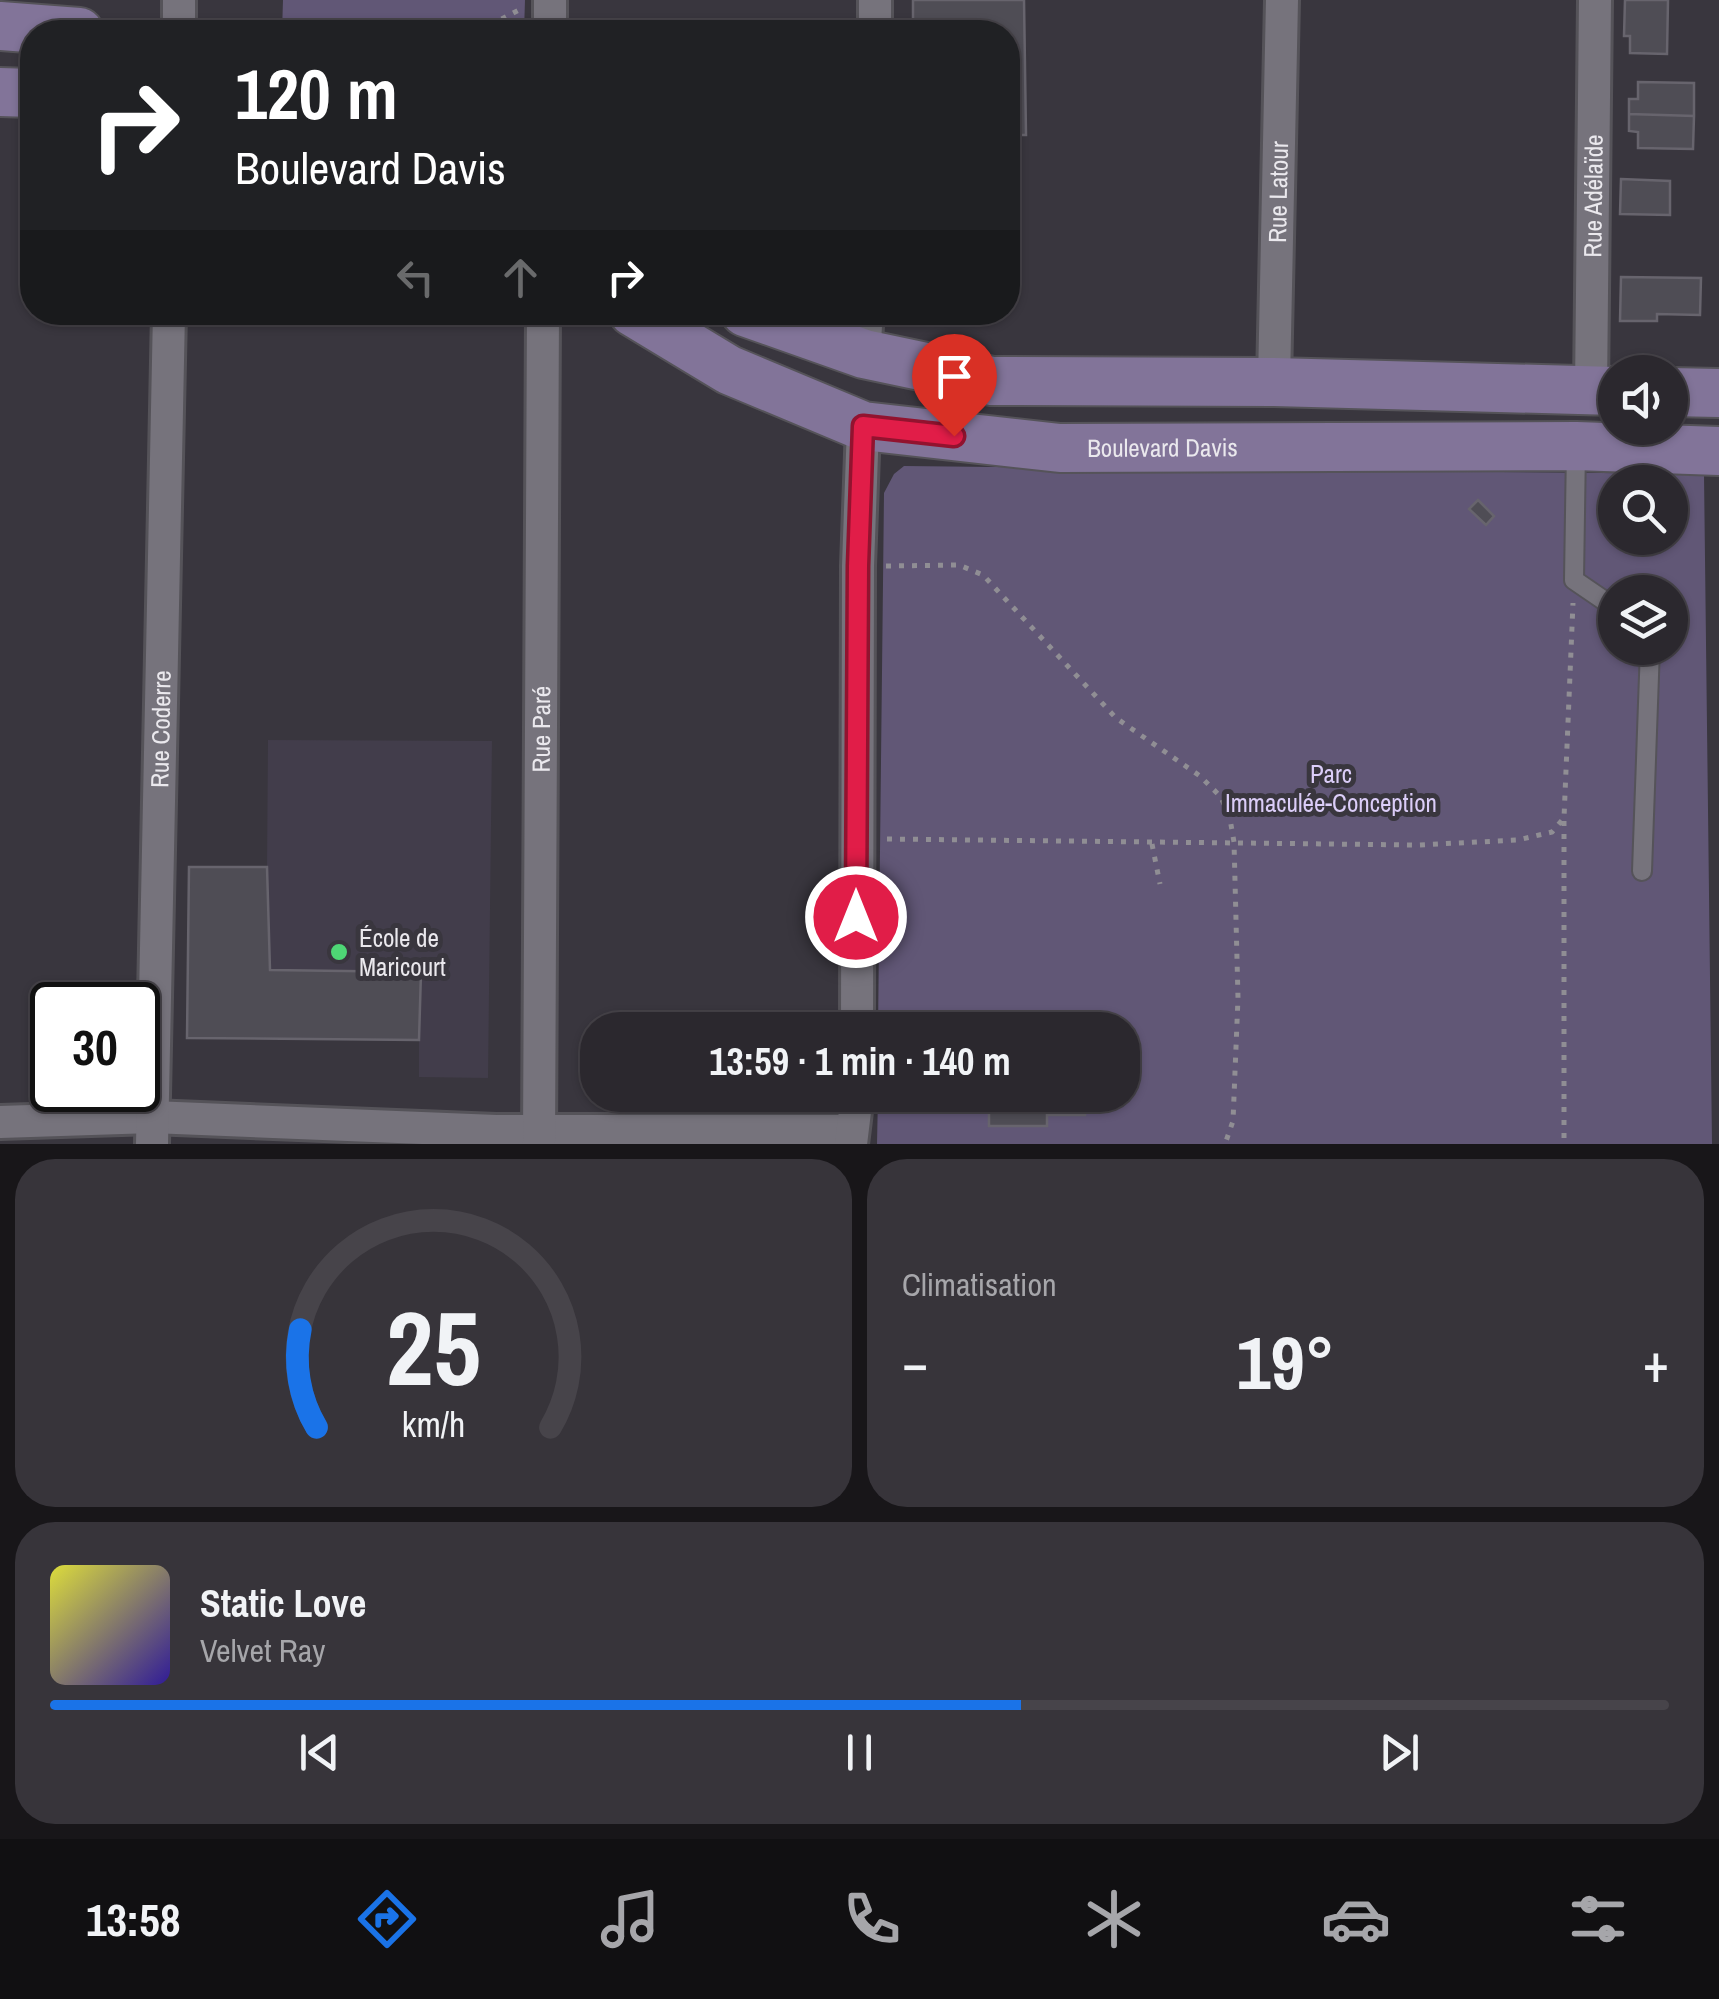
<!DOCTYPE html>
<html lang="fr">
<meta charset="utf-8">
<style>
body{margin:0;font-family:"Archivo Narrow",sans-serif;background:#37343a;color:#f1f3f6;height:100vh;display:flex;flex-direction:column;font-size:38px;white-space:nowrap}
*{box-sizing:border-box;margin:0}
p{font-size:32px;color:#a6a6aa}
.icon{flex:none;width:55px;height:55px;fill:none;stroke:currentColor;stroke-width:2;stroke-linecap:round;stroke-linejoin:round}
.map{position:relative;height:1144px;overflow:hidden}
.side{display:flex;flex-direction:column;gap:15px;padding:15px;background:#181619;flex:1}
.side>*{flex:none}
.guide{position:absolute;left:20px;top:20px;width:1000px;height:305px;border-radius:40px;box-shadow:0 2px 8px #0004,0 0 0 2px #47444a;background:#202124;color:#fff;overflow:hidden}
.buttons{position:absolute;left:1598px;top:355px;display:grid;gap:20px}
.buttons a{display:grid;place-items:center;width:90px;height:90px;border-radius:50%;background:#2b282e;box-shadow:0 2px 8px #0004,0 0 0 2px #47444a;font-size:50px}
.speed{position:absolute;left:30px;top:982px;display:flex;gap:20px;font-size:50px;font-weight:700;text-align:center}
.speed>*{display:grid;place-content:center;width:130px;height:130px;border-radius:50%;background:#2b282e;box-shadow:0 2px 8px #0004,0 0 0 2px #47444a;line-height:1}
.speed .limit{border:5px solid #111;border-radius:15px;background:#fff;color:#111}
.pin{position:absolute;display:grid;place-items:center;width:85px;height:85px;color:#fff;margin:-102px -42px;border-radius:50% 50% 50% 0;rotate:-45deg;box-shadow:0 0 10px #0007}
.pin .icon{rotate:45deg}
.me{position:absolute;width:110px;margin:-55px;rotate:0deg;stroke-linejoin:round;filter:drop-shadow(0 0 8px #0008)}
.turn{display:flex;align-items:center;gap:35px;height:210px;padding:0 50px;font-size:45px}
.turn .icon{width:130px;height:130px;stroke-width:2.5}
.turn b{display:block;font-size:70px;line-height:85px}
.lanes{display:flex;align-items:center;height:95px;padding:0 50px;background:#0003;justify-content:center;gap:50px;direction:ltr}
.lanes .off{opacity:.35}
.big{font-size:75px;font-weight:700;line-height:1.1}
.side .widget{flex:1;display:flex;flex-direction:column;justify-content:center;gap:15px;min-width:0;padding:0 35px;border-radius:40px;background:#37343a}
.side .dial{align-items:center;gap:0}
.dial svg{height:260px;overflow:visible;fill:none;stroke:#47444a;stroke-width:7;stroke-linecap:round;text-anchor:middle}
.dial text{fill:#f1f3f6;stroke:none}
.song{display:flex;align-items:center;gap:30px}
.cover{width:120px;height:120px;border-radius:15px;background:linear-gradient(135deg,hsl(60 70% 55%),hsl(250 70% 35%))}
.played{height:10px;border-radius:5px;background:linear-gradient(90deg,#1a73e8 60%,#47444a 60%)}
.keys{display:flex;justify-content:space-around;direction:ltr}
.heat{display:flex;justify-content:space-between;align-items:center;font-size:55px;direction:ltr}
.side .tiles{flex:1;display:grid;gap:15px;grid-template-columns:1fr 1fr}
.widget:last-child{grid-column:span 2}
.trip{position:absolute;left:580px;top:1012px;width:560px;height:100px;border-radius:40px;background:#2b282e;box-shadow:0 2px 8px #0004,0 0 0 2px #47444a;font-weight:700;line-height:100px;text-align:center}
.menu{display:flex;height:160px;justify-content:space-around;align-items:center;background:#111012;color:#a6a6aa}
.menu .icon{width:70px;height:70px}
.menu .on{color:#1a73e8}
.menu b{font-size:45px;color:#f1f3f6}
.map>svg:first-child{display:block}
</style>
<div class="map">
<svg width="1719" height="1144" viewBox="0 0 1719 1144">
<rect width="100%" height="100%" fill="#39363e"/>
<path fill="#423d4b" d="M268 740 492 741 488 1078 419 1077V1040L187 1038 189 867H267Z"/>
<path fill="#615776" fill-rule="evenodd" d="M283 0H525L524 32H282Z
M904 466 1704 474 1712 1144H877L878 1095H1122V1030H878L884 493 894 474ZM1615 482H1670V538H1615ZM1615 592H1670V648H1615Z"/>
<path fill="#4f4d55" stroke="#67646d" stroke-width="2.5" d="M913 0H1024L1026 135H1008V32H913Z
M1625 0H1668L1667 54 1630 53V36H1624Z
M1638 82 1694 83V116L1629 114V99H1638Z
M1629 114 1694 116 1693 149 1638 148V132L1629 131Z
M1621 179 1670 181V215L1620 214Z
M1621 277 1701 278 1700 315 1657 314V321H1620Z
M1478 500 1494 516 1486 525 1469 509Z
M189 867H267L270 970 421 972 419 1040 187 1038Z
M989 1023 1040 1024V1030H989Z
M989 1095H1085V1115H1047V1126H989Z"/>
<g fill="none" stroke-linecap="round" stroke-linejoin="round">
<g stroke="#555359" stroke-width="22">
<path id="lane" d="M1576 447 1574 580 1615 608
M1642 871 1650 648"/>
</g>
<g stroke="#555359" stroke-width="38">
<g id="street">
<path d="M179 32V0"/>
<path d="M550 32V0"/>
<path d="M875 32V0"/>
<path d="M864 354 867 312"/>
<path id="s1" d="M1274 382 1282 0"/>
<path id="s2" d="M1591 391 1595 0"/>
<path d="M857 1030 858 566 863 426"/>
<path d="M0 1122 152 1117 496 1131H850"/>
<path id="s3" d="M152 1144 169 312"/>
<path id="s4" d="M539 1144 543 312"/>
<path d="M851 1144 857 1095"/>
</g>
</g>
<g stroke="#555359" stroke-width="52">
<g id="secondary">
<path d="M0 26 79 32"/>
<path d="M0 92 32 93"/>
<path id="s5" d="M633 312 729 370 863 426 1060 448 1576 446 1719 451"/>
<path d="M745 312 864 354 992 381 1274 382 1615 391"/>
<path d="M1670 392 1719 393"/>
</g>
</g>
<path stroke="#908e94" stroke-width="5" stroke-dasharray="5 8" stroke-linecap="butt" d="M465 32 490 25 523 8
M886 566 959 565 983 575 1116 718 1200 776 1221 797 1230 819 1234 842 1238 998 1233 1121 1225 1144
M1564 821V1144
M887 839 1418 845 1518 840 1552 832 1564 818 1573 603
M1152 844 1160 884"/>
<use href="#lane" stroke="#76737c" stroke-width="18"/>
<use href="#street" stroke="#76737c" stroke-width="32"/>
<use href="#secondary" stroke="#827499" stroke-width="48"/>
</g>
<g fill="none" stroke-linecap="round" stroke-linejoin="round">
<g stroke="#92132f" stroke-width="25">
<path id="route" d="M856 917 858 566 863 426 954 436"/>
</g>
<use href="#route" stroke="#e11d48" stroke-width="18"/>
</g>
<circle fill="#4ed675" stroke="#39363e" stroke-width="4" cx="339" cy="952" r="10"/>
<g text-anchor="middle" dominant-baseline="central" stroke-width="10" stroke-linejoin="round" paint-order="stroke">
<g font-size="25" fill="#eae8ed" stroke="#39363e">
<text stroke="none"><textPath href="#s1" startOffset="190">Rue Latour</textPath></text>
<text stroke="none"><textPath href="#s2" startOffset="195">Rue Adélaïde</textPath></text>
<text stroke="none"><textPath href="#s5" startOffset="558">Boulevard Davis</textPath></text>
<text stroke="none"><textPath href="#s3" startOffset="415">Rue Coderre</textPath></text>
<text stroke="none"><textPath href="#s4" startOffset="415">Rue Paré</textPath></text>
</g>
<g font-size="25" fill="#dbcdf8" stroke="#39363e">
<text x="1331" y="774">Parc<tspan x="1331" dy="29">Immaculée-Conception</tspan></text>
</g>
<g font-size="25" fill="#eae8ed" stroke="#39363e" text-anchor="start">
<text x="359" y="938">École de<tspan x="359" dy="29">Maricourt</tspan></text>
</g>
</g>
</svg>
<div class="buttons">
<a><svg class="icon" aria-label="sound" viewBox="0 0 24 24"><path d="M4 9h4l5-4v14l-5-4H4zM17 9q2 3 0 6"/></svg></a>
<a><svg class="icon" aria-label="search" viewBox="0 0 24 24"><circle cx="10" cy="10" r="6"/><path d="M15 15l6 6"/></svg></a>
<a><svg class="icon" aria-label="layers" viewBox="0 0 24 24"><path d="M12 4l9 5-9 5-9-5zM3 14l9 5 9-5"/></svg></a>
</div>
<div class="speed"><div class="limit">30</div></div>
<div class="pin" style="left:954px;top:436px;background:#d93025"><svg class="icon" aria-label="arrive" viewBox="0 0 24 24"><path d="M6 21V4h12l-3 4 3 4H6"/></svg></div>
<svg class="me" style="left:856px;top:917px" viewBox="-20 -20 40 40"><circle r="17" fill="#e11d48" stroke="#fff" stroke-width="3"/><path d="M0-11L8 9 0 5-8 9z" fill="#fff"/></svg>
<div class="trip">13:59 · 1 min · 140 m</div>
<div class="guide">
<div class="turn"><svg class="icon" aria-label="right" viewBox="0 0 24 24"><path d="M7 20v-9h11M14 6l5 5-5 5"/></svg><div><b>120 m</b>Boulevard Davis</div></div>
<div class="lanes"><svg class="icon off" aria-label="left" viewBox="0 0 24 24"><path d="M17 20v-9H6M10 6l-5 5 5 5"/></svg><svg class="icon off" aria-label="ahead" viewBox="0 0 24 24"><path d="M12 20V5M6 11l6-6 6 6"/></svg><svg class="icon" aria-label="right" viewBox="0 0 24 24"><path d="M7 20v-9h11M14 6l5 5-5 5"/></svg></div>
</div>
</div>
<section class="side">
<div class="tiles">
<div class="widget dial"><svg viewBox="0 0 100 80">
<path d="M14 69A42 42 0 1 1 86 69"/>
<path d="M14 69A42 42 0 0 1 9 39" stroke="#1a73e8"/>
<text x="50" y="56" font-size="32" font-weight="700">25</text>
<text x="50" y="72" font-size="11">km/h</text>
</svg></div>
<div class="widget"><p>Climatisation</p>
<div class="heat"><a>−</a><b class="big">19°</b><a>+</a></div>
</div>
<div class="widget">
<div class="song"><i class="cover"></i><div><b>Static Love</b><p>Velvet Ray</p></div></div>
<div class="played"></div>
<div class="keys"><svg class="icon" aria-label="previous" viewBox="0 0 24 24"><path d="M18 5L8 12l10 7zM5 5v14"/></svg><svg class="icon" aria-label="pause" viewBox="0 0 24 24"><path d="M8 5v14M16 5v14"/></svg><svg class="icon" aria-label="next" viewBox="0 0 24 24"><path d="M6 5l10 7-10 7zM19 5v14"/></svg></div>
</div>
</div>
</section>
<nav class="menu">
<b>13:58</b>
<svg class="icon on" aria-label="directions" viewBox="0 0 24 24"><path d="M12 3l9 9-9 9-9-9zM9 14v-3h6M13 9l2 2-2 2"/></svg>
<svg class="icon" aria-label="music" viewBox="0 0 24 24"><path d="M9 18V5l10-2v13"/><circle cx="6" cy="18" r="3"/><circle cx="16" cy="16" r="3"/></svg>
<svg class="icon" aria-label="phone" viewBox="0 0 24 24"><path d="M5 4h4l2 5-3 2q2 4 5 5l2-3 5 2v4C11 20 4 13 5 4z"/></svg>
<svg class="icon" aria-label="climate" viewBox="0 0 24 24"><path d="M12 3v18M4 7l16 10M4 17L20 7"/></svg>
<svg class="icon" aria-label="car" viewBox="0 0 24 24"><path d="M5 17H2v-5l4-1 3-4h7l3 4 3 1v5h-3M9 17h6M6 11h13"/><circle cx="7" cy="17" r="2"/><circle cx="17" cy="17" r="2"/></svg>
<svg class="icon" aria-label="filters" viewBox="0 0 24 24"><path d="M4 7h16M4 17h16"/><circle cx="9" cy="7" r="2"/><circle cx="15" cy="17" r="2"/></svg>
</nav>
